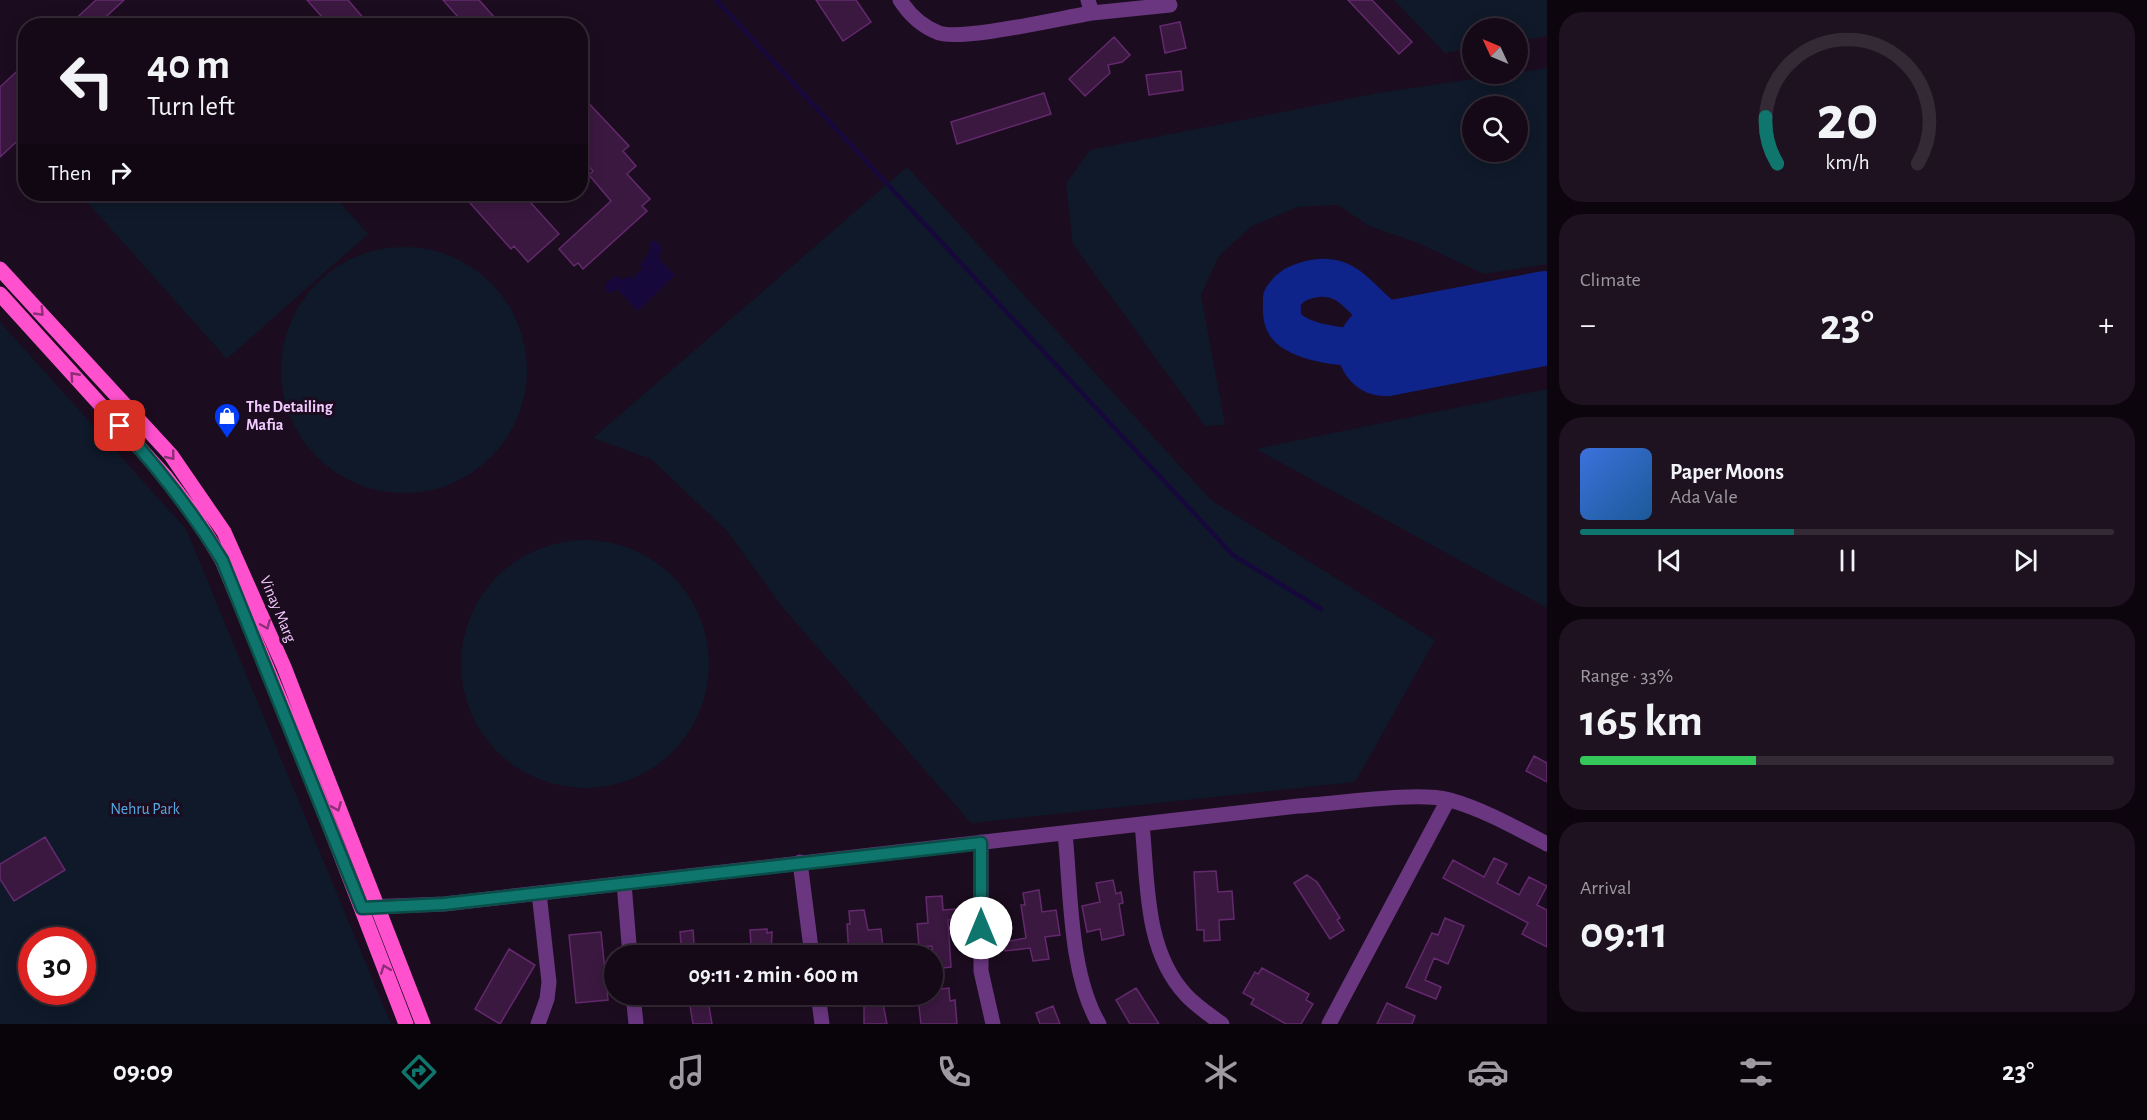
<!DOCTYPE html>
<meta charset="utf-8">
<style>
body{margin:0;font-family:"Alegreya Sans",sans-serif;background:#1e1220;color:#f1f3f6;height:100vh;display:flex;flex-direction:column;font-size:22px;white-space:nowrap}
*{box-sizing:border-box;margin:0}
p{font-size:20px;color:#9d9aa1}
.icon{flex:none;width:33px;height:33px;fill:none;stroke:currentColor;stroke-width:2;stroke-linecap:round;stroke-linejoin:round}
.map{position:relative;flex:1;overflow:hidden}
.details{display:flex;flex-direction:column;gap:12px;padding:12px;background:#0c050d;width:600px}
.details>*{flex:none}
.top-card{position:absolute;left:18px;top:18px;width:570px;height:183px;border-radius:24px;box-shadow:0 3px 15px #0003,0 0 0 2px #342a36;background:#150917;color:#f1f3f6;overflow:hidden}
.needle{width:39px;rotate:314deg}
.fabs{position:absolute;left:1462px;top:18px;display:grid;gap:12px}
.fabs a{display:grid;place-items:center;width:66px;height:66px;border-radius:50%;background:#150917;box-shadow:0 3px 15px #0003,0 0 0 2px #342a36;font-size:30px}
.speed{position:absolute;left:18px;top:927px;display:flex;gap:12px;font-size:30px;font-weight:700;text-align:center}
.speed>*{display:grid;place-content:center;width:78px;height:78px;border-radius:50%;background:#150917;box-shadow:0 3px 15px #0003,0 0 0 2px #342a36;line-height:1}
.speed .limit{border:9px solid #d22;background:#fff;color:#111}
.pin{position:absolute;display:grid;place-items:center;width:51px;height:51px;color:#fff;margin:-26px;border-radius:12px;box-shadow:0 3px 9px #0006}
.me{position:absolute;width:66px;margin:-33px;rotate:0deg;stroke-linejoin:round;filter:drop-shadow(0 0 4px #0008)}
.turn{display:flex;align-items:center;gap:21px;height:126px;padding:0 30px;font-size:27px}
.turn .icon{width:78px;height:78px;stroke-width:2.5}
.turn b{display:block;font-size:42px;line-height:51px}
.then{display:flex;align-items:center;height:57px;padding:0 30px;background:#0003;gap:12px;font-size:22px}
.big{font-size:45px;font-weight:700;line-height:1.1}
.details .tile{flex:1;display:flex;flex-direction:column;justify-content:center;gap:9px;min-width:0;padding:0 21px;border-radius:24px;background:#1e1220}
.details .dial{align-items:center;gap:0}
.dial svg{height:156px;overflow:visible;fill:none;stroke:#342a36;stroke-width:7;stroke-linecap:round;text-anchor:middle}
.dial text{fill:#f1f3f6;stroke:none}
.song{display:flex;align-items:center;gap:18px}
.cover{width:72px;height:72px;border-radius:9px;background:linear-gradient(135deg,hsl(220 70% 55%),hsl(210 70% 35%))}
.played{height:6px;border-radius:3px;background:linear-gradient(90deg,#0f766e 40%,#342a36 40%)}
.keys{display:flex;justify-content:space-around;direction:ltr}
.heat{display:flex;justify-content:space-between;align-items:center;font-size:33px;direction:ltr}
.charge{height:9px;border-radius:4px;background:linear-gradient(90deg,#34c759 33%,#342a36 0)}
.trip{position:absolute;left:604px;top:945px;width:339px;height:60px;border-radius:30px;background:#150917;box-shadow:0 3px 15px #0003,0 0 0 2px #342a36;font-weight:700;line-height:60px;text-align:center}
.dock{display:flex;height:96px;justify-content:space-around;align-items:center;background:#080409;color:#9d9aa1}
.dock .icon{width:42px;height:42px}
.dock .selected{color:#0f766e}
.dock b{font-size:27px;color:#f1f3f6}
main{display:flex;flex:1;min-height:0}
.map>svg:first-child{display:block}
</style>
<main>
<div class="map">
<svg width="1547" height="1024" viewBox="0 0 1547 1024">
<rect width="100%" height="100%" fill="#1c0c1f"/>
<path fill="#0f1929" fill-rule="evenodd" d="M1394 0H1547V36L1518 41V28H1473V48L1445 53Z
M1547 68V264L1484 274 1418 243 1369 226 1338 205 1298 207 1252 226 1219 256 1201 295 1225 425 1205 426 1073 244 1066 184 1090 150 1378 93ZM1473 106H1518V152H1473Z
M907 167 1211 500 1435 640 1355 782 971 823 784 609 727 531 651 459 593 438Z
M80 194H333L368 234 227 359Z
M281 370a123 123 0 1 1 246 0a123 123 0 1 1-246 0Z
M0 322 186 529 391 1024H0ZM32 940H82V992H32Z
M1547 389V608L1256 449Z
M461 664a124 124 0 1 1 248 0a124 124 0 1 1-248 0Z"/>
<path fill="#17083c" d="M655 240 662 247 659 259 675 275 638 311 617 289 611 293 606 291 605 284 617 275 622 280 628 276 632 279 643 268 640 265 650 252 649 244Z"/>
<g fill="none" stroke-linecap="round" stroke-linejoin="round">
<path stroke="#17083c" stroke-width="4.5" d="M716 0 1233 555 1321 609"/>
<path stroke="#0e248a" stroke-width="38" d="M1385 349C1359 348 1310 347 1289 329 1280 321 1282 308 1282 298 1290 286 1298 282 1312 279 1351 271 1361 304 1389 321 1402 330 1417 334 1431 340"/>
<path stroke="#0e248a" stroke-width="94" d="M1385 349 1547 318"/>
</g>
<path fill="#3b1840" stroke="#63296d" stroke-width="1.5" d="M96 0H124L96 26H68Z
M307 0H348L365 20 359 26H330Z
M443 0H479L495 18 487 26H466Z
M816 0H856L871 22 843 41Z
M1348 0H1372L1412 42 1399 54Z
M1180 22 1186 48 1165 53 1160 26Z
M1114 37 1130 55 1122 62 1108 65 1110 73 1085 96 1069 79Z
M26 63V90L18 97 26 105V133L0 157V87Z
M1181 71 1183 90 1149 95 1146 75Z
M1044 93 1051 114 957 144 951 122Z
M580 94 629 146 623 151 636 166 627 174 650 199 642 206 647 211 583 269 578 263 574 266 559 249 611 201 589 175 593 171 580 157Z
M462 194H523L559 234 528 262 514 246 511 249Z
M1534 756 1547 763V782L1526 771Z
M45 837 65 870 14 901 0 879V864Z
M1494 858 1507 864 1497 883 1519 895 1529 877 1547 886 1537 905 1547 910V947L1522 934 1528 923 1443 878 1453 860 1484 877Z
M1216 871 1218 892 1232 891 1234 919 1219 920 1220 940 1204 941V930H1197L1194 872Z
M1307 875 1317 882 1340 918 1337 920 1344 930 1330 939 1294 883Z
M1113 880 1116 894 1121 892 1123 903 1119 904 1124 935 1102 940 1100 929 1087 932 1082 906 1100 902 1096 883Z
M1039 890 1042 912 1056 910 1060 935 1045 937 1049 959 1033 961 1030 948 1005 951 1004 942 1026 938 1021 905H1025L1023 893Z
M942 896 943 910 969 908 970 918 948 920 951 967 934 969 932 946 919 947 917 924 928 923 926 897Z
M864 910 868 930 881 929 883 949H874V956H849L847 924H850L849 911Z
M1445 918 1464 926 1448 964 1434 958 1425 980 1441 987 1436 999 1406 987 1432 933 1438 935Z
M767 929V933L772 932 771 956H738L737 945 751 944 750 930Z
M693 930 695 956H675L674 945 681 944 680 932Z
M601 932 608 1000 576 1003 569 935Z
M509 949 535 965 500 1024 475 1009Z
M1262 968 1309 994 1306 1000 1313 1004 1301 1024H1286L1251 1004 1254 999 1243 993 1255 972 1258 974Z
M949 988 950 1001 955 1000 957 1024H921L918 998 923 997 922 994H933V990Z
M1136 988 1159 1024H1130L1116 1000Z
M688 994H707L712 1024H693Z
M881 994 887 1024H864V996Z
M1387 1003 1415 1016 1412 1024H1377Z
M1053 1006 1060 1024H1040L1036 1013Z"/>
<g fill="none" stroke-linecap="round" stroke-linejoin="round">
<path stroke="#69367f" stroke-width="15" d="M900 0C909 14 923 27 939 33 963 41 1061 18 1092 13
M1088 0 1092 13 1170 5
M1142 824C1148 882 1144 950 1186 995 1196 1006 1210 1015 1222 1024
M1065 833C1071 891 1069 973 1099 1024
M981 842V971L993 1024
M800 862 812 956
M624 883 630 956
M366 907 444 904 1298 806C1336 804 1416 791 1450 800 1485 810 1516 828 1547 844
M633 994 636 1024
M818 994 822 1024
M538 1024 547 999 549 982 539 893
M1329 1024 1448 800"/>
<path stroke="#ff51ce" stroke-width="15" d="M0 269 171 455 224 532 284 667 423 1024
M0 294 165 476 194 514 222 560 289 721 406 1024"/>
</g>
<defs><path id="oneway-chevron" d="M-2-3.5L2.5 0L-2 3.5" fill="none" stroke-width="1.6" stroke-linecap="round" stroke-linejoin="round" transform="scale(1.5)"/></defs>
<g stroke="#8e2e76">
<use href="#oneway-chevron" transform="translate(40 312) rotate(46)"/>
<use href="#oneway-chevron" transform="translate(74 376) rotate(-132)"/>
<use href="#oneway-chevron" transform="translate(171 456) rotate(51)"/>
<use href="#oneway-chevron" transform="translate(266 625) rotate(67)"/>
<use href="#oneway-chevron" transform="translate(337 807) rotate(68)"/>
<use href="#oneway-chevron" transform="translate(385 969) rotate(-111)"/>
</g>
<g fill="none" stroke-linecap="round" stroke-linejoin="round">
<g stroke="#0a4d48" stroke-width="15">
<path id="route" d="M120 426C159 469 192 511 222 560L362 908 444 904 981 843V928"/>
</g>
<use href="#route" stroke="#0f766e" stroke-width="10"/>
</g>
<defs>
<g id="shop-pin" transform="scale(1.35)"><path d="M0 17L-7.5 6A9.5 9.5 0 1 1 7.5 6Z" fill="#003cf5" stroke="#1c0c1f"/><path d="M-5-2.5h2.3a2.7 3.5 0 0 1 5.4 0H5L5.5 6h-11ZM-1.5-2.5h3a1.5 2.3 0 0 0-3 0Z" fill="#fff"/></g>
</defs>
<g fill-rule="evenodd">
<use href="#shop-pin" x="227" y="416"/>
</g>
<g text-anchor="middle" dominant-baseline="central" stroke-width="6" stroke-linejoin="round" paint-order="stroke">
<g font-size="16" font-weight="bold" fill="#f3caff" stroke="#1c0c1f" text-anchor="start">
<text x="246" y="407">The Detailing<tspan x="246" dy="18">Mafia</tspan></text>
</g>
<g font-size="16" fill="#f3caff" stroke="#1c0c1f">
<text transform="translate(278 609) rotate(67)">Vinay Marg</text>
</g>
<g font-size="16" fill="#55a8e0" stroke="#1c0c1f">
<text x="145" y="809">Nehru Park</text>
</g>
</g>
</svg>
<div class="fabs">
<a><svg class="needle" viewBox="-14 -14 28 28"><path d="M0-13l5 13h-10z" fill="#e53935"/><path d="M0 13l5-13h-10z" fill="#9d9aa1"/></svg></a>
<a><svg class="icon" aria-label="search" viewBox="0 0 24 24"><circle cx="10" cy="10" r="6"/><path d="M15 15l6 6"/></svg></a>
</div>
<div class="speed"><div class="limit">30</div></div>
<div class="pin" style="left:120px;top:426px;background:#d93025"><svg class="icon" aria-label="arrive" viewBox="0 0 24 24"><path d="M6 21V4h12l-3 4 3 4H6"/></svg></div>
<svg class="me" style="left:981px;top:928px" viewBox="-20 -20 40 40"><circle r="19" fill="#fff"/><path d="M0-13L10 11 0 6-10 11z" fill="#0f766e"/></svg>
<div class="trip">09:11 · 2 min · 600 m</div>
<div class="top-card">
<div class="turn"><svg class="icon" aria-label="left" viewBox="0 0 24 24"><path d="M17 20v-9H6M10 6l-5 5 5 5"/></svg><div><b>40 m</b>Turn left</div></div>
<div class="then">Then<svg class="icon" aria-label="right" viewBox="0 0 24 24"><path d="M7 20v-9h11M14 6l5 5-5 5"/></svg></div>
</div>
</div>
<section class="details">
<div class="tile dial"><svg viewBox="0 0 100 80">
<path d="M14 69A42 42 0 1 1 86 69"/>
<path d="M14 69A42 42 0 0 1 8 45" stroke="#0f766e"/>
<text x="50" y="56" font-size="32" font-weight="700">20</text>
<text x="50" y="72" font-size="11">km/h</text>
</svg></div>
<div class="tile"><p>Climate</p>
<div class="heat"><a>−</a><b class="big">23°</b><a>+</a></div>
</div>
<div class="tile">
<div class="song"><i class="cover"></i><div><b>Paper Moons</b><p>Ada Vale</p></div></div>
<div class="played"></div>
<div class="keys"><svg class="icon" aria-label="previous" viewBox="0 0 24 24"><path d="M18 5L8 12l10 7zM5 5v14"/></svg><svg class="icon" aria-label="pause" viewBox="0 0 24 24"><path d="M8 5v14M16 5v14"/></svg><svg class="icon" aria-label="next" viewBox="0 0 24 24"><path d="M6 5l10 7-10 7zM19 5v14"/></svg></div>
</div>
<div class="tile"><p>Range · 33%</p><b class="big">165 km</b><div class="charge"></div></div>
<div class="tile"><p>Arrival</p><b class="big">09:11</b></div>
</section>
</main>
<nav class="dock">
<b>09:09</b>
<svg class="icon selected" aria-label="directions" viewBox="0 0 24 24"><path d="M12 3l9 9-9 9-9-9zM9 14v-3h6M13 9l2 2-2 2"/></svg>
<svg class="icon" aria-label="music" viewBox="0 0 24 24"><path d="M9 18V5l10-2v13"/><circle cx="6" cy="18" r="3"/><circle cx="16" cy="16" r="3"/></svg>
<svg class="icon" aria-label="phone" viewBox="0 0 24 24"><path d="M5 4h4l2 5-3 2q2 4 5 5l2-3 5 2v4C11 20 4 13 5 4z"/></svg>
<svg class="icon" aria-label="climate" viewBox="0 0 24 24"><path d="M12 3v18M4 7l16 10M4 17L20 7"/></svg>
<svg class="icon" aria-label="car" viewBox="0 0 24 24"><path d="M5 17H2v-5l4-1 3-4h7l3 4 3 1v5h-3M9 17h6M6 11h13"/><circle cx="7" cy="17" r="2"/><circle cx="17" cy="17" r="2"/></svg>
<svg class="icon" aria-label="filters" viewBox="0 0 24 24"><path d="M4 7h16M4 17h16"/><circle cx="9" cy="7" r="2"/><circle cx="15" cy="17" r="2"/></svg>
<b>23°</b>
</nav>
